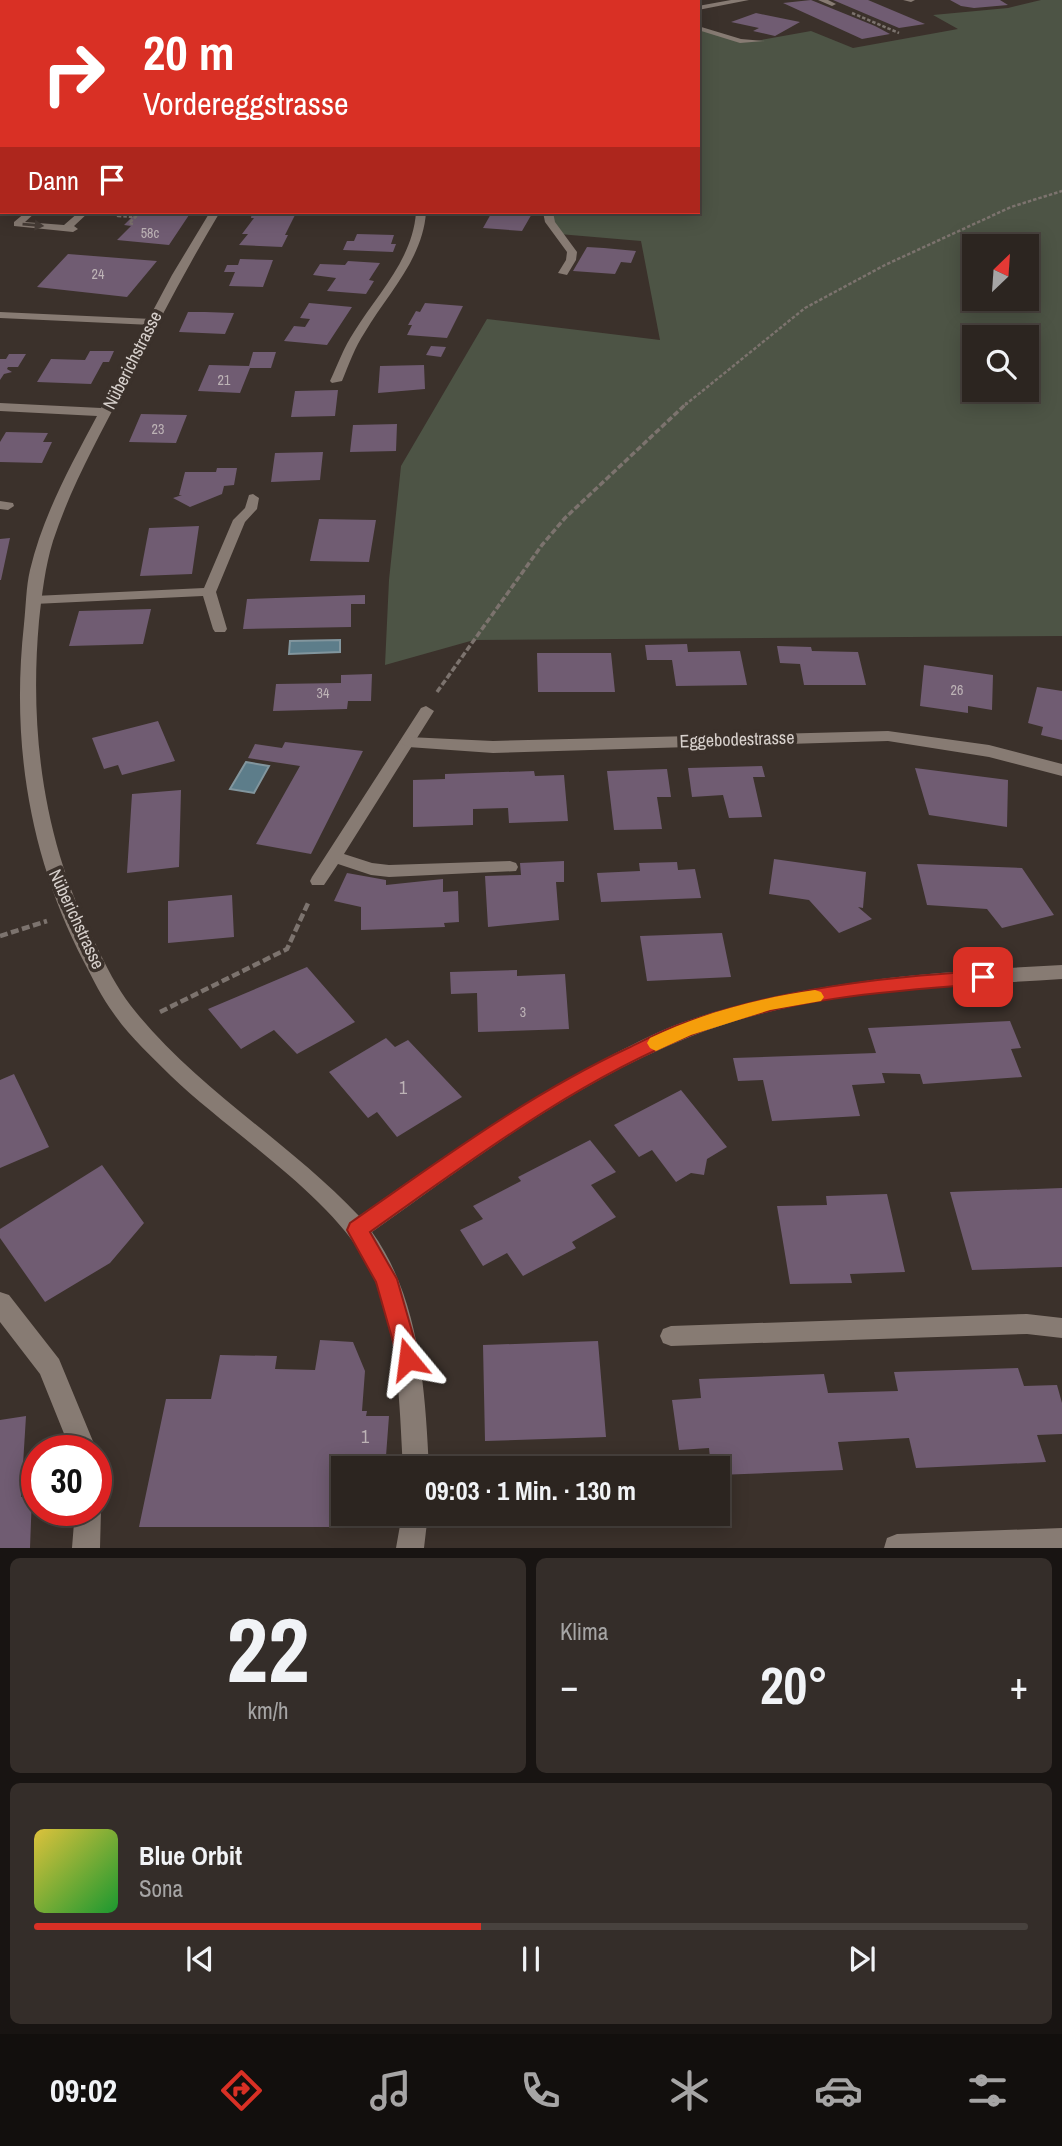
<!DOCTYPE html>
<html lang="de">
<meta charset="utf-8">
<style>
body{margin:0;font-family:"Archivo Narrow",sans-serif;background:#342d29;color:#f1f3f6;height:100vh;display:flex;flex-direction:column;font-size:26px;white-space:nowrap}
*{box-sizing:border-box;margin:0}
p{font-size:23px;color:#a6a5a5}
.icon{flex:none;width:38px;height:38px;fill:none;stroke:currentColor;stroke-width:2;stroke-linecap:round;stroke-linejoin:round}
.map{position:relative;height:1548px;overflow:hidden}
.drawer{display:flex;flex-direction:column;gap:10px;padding:10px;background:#181412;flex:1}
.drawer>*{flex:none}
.guide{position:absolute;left:0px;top:0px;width:700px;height:214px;box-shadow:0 4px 18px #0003,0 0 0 2px #48423e;background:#d93025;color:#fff;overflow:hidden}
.needle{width:46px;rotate:25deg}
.tools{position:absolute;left:962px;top:234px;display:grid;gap:14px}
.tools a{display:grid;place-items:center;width:77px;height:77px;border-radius:0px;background:#2c2520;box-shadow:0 4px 18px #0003,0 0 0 2px #48423e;font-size:35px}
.speed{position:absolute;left:21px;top:1435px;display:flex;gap:14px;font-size:35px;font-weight:700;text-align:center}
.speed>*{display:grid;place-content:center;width:91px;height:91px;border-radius:50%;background:#2c2520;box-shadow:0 4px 18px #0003,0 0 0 2px #48423e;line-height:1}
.speed .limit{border:10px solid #d22;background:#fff;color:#111}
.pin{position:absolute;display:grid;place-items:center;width:60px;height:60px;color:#fff;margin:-30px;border-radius:14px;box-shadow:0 4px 10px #0006}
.me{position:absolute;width:77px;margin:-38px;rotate:344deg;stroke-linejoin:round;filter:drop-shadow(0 0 5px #0008)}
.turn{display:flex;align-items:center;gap:24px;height:147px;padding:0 28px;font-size:32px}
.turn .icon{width:91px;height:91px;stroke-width:2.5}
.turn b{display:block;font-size:49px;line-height:60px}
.then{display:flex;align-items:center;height:66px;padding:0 28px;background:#0003;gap:14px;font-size:26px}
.big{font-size:52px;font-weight:700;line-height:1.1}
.drawer .card{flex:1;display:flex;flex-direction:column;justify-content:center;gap:10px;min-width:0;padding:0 24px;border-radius:10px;background:#342d29}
.drawer .dial{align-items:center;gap:0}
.dial b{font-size:91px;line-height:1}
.song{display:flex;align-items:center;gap:21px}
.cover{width:84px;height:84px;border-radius:10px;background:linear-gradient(135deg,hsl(50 70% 55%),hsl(130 70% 35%))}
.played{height:7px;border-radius:4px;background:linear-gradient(90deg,#d93025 45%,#48423e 45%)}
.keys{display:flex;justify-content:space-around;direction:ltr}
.heat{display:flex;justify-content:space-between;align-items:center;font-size:38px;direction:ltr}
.drawer .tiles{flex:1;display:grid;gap:10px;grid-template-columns:1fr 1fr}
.card:last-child{grid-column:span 2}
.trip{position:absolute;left:331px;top:1456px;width:399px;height:70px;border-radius:0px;background:#2c2520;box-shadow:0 4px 18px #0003,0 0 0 2px #48423e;font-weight:700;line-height:70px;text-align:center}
.menu{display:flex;height:112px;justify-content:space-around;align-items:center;background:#120f0d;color:#a6a5a5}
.menu .icon{width:49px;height:49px}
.menu .selected{color:#d93025}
.menu b{font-size:32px;color:#f1f3f6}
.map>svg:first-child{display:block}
</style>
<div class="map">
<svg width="1062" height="1548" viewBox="0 0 1062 1548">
<rect width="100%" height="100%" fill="#3b312b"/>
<path fill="#4d5445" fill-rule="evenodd" d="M1041 0H1062V636L474 640 385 665 389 580 401 466 487 319 660 340 641 241 559 234 550 222 548 212H698V28L750 42 811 31 853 48 958 29 933 15 1008 8ZM975 247H1027V299H975ZM975 338H1027V390H975Z"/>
<path fill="#5d7d8a" stroke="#82969e" stroke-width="2" d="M340 640V652L289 654 290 641Z
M246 762 269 766 254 793 230 789Z"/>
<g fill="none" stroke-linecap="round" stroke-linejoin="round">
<path stroke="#82969e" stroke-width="5" d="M476 2 488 0"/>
</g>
<path fill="#705c72" d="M811 0 875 26 890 34 862 39 783 3Z
M833 0H868L925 24 899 28Z
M950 0H1000L1008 5 974 8 961 6Z
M756 13 800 22 775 36 753 31 759 28 731 22Z
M137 212H191L169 245 117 240 131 226 124 225Z
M252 212H292L290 215H295L285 235H288L282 247 239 245 248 234H242L254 218H251Z
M492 212H533L522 231 483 228Z
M357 234 394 235 391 244H396L393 252 343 250 347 241H354Z
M587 247 604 248 636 251 631 263 621 262 615 274 573 271Z
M68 254 157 261 127 297 37 287Z
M240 259 273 260 263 287 229 286 235 272H224L227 265H238Z
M348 261 380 263 369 280 374 281 366 294 327 291 336 278 313 275 320 264 345 265Z
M309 303 352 307 327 345 284 341 294 326 305 327 310 319 300 318Z
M425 303 463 306 447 338 407 335 412 325H408L416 311 420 312Z
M188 312H205L234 313 225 334 179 332Z
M431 346 446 347 441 357 426 355Z
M90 351H114L109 362H103L91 384 37 382 51 359 85 360Z
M253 352H276L271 368H250L240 393 198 391 209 365 249 366Z
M9 354H26L18 367H8L7 369 12 372 4 374 0 380V359H6Z
M424 365 425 389 378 393 380 366Z
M338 390 335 416 291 417 295 391Z
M141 414 187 415 176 443 129 442Z
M397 424 396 451 350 452 353 425Z
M6 432 48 433 43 442H52L42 463 0 462V442Z
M323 452 320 480 271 482 275 453Z
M217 468H237L234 485 224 486 222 494 190 507 173 498 182 495H179L185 472H216Z
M319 519 376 520 369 562 310 561Z
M199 526 192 574 140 576 149 528Z
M10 538 1 580H0V539Z
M365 595V604H351V627L243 629 247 599Z
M151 609 143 644 69 646 79 611Z
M687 644 688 652 740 651 747 685 676 686 672 660H647L645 645Z
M777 646 811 647 812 651 858 652 866 685H804L800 664 780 663Z
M537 653H611L615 692H538Z
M924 665 993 675 992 710 968 706V713L920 706Z
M372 674 371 701H348L347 709 273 711 276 684 341 683V675Z
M1037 687 1062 691V740L1041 735 1043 727 1028 723Z
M158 721 175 761 122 775 118 765 104 769 92 738Z
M285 742 363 751 311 854 256 844 300 766 248 758 255 744 282 748Z
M762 766 765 777H753L762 817 729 818 723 795 692 797 688 768Z
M915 768 1008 780 1007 827 929 815Z
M667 769 671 797H657L662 829 614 830 607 771Z
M534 771 535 776 564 775 568 821 509 823 508 808 473 809V825L413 827V780L445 779V774Z
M181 790 179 867 127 873 132 794Z
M774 859 866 872 863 908 858 907 872 919 839 933 809 900 769 894Z
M564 861V882H556L559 920 488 927 485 876 521 875 520 863Z
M677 862 678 870 695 869 701 898 601 902 597 873 640 871 639 863Z
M917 864 1022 868 1054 915 1002 928 987 909 927 905Z
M347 873 386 880V885L443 879V892L458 891 459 922 444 923 445 927 361 930V907L334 901Z
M232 895 234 937 168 943V901Z
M722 933 731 977 647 981 640 936Z
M307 967 355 1022 297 1054 274 1030 241 1049 208 1009Z
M517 970V976L565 974 569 1029 478 1032 477 993 451 994 450 972Z
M1010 1021 1021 1048 1011 1049 1022 1077 923 1084 920 1074 882 1073 885 1083 852 1085 860 1116 772 1121 763 1080 738 1081 733 1058 876 1053 868 1028Z
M386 1038 395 1047 408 1040 462 1097 397 1137 377 1112 368 1118 329 1072Z
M14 1074 49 1147 0 1168V1080Z
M681 1090 727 1147 707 1159 704 1175 691 1173 676 1182 652 1150 639 1157 614 1125Z
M590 1140 616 1172 591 1185 616 1217 572 1242 576 1248 523 1276 507 1253 483 1266 460 1230 483 1219 473 1206 521 1181 518 1177Z
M102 1165 144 1223 110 1263 45 1302 0 1238V1229Z
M1062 1188V1267L972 1270 950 1192Z
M887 1194 905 1272 850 1274 852 1283 790 1284 777 1206 827 1205 826 1196Z
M320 1340 353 1342 365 1371 362 1411H367L366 1416H389L386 1456H363L361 1468H343V1514H355L354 1527H139L166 1399H211L220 1355 277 1356 275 1369 315 1370Z
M598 1341 606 1437 485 1441 483 1345Z
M1018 1368 1024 1386 1057 1385 1062 1403V1434L1037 1435 1046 1462 916 1468 909 1438 838 1442 843 1470 718 1475V1468H711L709 1448 679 1450 672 1400 701 1398 699 1379 824 1374 828 1393 898 1391 894 1372Z
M26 1416 21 1497 32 1495 30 1548H0V1420Z"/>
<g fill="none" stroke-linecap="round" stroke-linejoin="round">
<path stroke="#7c736e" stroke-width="2.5" stroke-dasharray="3.5 2" stroke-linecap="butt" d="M852 13 899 33
M122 212 118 216 135 217
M133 224 129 223 141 212
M685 405 805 308 885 265 1011 207 1062 191"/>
<path stroke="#7c736e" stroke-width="3.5" stroke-dasharray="6 2.5" stroke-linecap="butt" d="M437 692 542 545 565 518 687 403"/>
<path stroke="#7c736e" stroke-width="4.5" stroke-dasharray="8 3.5" stroke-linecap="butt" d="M0 936 47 921
M160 1012 287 949 309 901"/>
<path fill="#877b73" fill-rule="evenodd" d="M818 0H828L836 4 832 6Z
M903 0H915L911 2Z
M0 8H2L0 13Z
M698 26 741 39 765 41 740 43 698 30Z
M0 170H2V176H0Z
M26 212H36L25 222 64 225 79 212H89L74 226 78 229 73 232 14 226V222Z
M416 212H426C423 259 388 293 365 332 355 347 349 364 342 381L332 383 330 381C338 364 344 347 354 332 378 293 413 259 416 212Z
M543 212H553L555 222 577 252 576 260 567 275 558 273 566 260 567 252 545 222Z
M0 312 152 319 157 322 152 325 0 318Z
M253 494 259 498 257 509 245 522 216 592 227 629 225 632H215L213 629 203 596 34 604 27 600 34 596 204 588 233 520 245 508 249 495Z
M0 501 13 503 14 506 8 510 0 509Z
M426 706 434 711 344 854 372 863 389 865 510 861 516 863 518 867 516 871 389 877 371 875 338 864 324 885H312L310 881 312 877 421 708Z
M1027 1314 1062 1318V1338L1027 1334 671 1346 663 1343 660 1336 663 1329 671 1326Z"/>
<path fill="#877b73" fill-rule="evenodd" d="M511 0H527L508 2Z
M0 32H2V36H0Z
M210 212H220C185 270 154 331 122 392 97 440 70 489 53 541 45 567 42 594 39 621 29 733 44 845 96 945 106 966 117 988 131 1006 195 1088 288 1141 359 1216 442 1158 524 1100 614 1054 636 1043 658 1031 681 1023 804 980 933 972 1062 965V979C939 987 808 990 692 1036 576 1081 473 1160 372 1232 420 1299 425 1389 429 1468H403C399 1400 399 1324 366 1262 330 1195 228 1131 171 1076 151 1056 130 1037 114 1014 102 998 93 979 84 962 29 856 11 742 24 624 26 606 26 587 30 570 43 515 71 465 97 416L0 411V403L101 408 172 275Z
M888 731 989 745 1062 764V776L989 757 888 741 493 753 408 747 399 742 408 737 493 741Z
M0 1292 9 1295 59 1359 97 1451 96 1453 71 1451 40 1374 0 1322Z
M96 1500 101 1510 100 1548H72L75 1510H96Z
M402 1514H428L424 1548H396Z
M1062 1528V1548H884L887 1538 897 1534Z"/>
<path fill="#877b73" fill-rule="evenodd" d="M72 0H81L83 2H73Z
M731 0H749L698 10V6Z
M2 122V128L0 129V123Z"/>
</g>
<defs><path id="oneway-solid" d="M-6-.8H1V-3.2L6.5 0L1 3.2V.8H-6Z" transform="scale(1.75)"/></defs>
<use fill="#463c36" href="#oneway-solid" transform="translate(33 225) rotate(5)"/>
<path fill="#d93025" stroke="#8d1f18" stroke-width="2" d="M983 971 990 973 992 977 990 982 983 984C886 991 782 999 691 1035 574 1082 472 1160 370 1232L397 1279 420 1359 416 1366 408 1370 400 1366 376 1282 347 1230 350 1223C440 1160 528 1095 628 1048 645 1040 663 1030 681 1024 778 989 881 977 983 971Z"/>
<path fill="#f59e0b" d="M815 990 821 992 824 997 821 1001 770 1010 691 1035 656 1051 650 1048 647 1043 650 1038C702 1013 758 998 815 990Z"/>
<g text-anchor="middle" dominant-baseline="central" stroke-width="7" stroke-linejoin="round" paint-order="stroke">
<g font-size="14" fill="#bdb3b6">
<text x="150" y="233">58c</text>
<text x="98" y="274">24</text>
<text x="224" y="380">21</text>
<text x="158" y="429">23</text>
<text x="957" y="690">26</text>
<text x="323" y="693">34</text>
<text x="523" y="1012">3</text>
</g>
<g font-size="18" fill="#d7d0cc" stroke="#3b312b">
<text transform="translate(132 360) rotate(-63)">Nüberichstrasse</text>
<text transform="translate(737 739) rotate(-2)">Eggebodestrasse</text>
<text transform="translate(77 919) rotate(65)">Nüberichstrasse</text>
</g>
<g font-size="18" fill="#bdb3b6">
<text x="403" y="1087">1</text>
<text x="365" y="1436">1</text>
</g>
</g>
</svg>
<div class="tools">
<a><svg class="needle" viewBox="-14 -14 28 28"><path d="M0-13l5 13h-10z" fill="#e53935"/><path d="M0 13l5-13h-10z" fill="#a6a5a5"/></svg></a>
<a><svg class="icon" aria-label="search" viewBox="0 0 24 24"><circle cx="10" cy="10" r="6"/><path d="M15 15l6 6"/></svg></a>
</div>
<div class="speed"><div class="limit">30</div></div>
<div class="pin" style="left:983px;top:977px;background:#d93025"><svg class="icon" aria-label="arrive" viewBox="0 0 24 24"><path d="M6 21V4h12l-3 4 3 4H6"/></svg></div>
<svg class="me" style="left:408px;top:1359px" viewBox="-20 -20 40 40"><path d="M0-17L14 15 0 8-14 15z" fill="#d93025" stroke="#fff" stroke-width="4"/></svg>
<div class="trip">09:03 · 1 Min. · 130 m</div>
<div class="guide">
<div class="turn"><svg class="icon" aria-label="right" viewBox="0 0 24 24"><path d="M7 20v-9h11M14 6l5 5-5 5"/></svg><div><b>20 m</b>Vordereggstrasse</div></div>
<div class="then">Dann<svg class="icon" aria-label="arrive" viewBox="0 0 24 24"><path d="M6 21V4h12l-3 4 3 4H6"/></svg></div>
</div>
</div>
<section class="drawer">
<div class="tiles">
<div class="card dial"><b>22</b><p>km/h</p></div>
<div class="card"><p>Klima</p>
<div class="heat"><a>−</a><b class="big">20°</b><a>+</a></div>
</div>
<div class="card">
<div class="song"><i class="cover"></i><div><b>Blue Orbit</b><p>Sona</p></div></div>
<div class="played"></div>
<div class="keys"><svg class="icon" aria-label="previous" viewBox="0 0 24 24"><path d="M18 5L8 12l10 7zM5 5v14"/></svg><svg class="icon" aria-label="pause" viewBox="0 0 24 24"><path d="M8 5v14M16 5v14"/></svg><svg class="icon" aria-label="next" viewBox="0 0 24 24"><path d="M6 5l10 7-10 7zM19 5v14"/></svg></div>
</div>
</div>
</section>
<nav class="menu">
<b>09:02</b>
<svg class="icon selected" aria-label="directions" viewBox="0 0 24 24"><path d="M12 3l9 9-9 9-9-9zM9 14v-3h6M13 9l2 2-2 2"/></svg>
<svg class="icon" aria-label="music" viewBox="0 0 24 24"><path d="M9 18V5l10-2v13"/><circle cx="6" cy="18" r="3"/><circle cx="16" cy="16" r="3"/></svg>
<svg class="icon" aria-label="phone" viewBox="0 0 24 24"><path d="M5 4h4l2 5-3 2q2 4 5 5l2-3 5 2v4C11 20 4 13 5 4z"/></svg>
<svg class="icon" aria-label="climate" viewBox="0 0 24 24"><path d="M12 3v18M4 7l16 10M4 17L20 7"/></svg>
<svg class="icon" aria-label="car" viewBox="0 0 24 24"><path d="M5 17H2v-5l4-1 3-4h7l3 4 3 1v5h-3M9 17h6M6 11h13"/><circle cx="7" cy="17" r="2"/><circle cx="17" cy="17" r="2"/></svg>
<svg class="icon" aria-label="filters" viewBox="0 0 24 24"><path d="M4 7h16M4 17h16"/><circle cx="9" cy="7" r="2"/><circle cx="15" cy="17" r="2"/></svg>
</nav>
